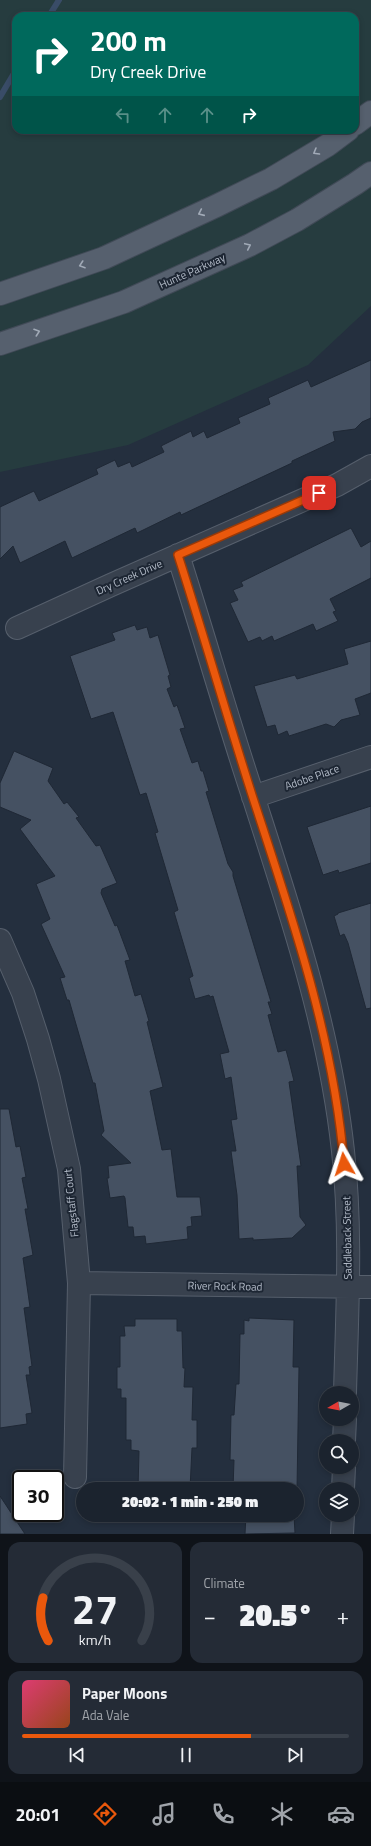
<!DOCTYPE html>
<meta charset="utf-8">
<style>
body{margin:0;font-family:"Titillium Web",sans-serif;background:#242b36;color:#f1f3f6;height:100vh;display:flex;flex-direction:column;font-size:15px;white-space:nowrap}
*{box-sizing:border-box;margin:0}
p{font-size:13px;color:#a0a4aa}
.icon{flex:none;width:22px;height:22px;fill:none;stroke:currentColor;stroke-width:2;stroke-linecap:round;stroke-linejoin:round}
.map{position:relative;height:1534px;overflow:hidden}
.drawer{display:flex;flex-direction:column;gap:8px;padding:8px;background:#0f1319;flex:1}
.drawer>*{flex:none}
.hud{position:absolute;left:12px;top:12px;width:347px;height:122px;border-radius:12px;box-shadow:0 2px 6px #0003,0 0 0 1px #39404a;background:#00695c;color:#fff;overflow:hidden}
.needle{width:26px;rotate:261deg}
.controls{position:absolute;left:319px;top:1386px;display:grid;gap:8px}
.controls a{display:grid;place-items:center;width:40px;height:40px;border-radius:50%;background:#1b232e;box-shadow:0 2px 6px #0003,0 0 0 1px #39404a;font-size:20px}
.speed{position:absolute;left:12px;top:1470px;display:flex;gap:8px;font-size:20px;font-weight:700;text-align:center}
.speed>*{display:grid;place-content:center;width:52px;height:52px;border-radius:50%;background:#1b232e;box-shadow:0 2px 6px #0003,0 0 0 1px #39404a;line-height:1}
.speed .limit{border:2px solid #111;border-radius:6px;background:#fff;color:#111}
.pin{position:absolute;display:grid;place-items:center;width:34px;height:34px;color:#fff;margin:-17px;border-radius:8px;box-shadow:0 2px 6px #0006}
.me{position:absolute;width:44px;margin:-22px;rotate:354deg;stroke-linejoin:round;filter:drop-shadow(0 0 3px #0008)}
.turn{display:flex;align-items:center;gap:14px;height:84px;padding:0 12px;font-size:18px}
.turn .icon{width:52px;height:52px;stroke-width:2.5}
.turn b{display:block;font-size:28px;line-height:34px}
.lanes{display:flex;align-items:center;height:38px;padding:0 12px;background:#0003;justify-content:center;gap:20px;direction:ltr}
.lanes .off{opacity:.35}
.big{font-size:30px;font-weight:800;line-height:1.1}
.drawer .widget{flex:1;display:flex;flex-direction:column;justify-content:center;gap:6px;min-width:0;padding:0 14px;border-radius:12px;background:#242b36}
.drawer .dial{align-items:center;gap:0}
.dial svg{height:104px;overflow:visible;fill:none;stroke:#39404a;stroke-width:7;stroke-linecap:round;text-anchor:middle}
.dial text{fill:#f1f3f6;stroke:none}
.song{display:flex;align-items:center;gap:12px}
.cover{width:48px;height:48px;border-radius:6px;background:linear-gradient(135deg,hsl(340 70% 55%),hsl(20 70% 35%))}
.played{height:4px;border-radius:2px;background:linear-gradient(90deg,#ea580c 70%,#39404a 70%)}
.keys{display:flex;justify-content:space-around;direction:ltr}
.heat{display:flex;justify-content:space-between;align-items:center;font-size:22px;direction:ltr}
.drawer .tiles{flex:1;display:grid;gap:8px;grid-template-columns:1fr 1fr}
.widget:last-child{grid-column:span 2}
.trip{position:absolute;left:76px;top:1482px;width:228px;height:40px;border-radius:20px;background:#1b232e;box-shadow:0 2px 6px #0003,0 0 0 1px #39404a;font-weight:800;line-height:40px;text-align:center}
.dock{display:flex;height:64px;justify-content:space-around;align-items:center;background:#0b0e12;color:#a0a4aa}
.dock .icon{width:28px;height:28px}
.dock .on{color:#ea580c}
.dock b{font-size:18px;color:#f1f3f6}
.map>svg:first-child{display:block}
</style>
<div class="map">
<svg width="371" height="1534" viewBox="0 0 371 1534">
<rect width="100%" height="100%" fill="#242f3e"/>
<path fill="#263c3f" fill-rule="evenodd" d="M0 0H371V306L308 365 128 445 0 472ZM16 16H355V130H16Z"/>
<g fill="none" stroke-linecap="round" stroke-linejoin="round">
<path stroke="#394c67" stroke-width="6" d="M49 16 59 0
M0 97 16 70"/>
</g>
<path fill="#455162" stroke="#1f2835" d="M371 360V418L362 422 355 429 333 432 335 441 292 461V463L181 515 180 512 137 533 135 528 72 558 65 541 20 563 13 546 0 559V507L34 491 39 501 98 474 96 469 115 460 118 467 130 462 132 467 164 452 161 446 191 431 193 437 204 431 207 438 240 423 238 418 270 404 268 398 308 380 311 387Z
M351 528 361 547 371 541V578L330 599 336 611 333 612 338 621 316 631 313 624 274 641 272 636 262 641 260 637 248 642 230 603 238 600 233 590 243 586 241 582Z
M135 625 137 630 147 627 150 638 158 635 170 675 168 676 171 687 167 689 174 707 177 705 185 728 180 729 192 763 198 761 201 771H203L209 791 206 792 228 864 233 872V876L271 1002H268L272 1014 268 1015 278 1052 286 1050 289 1061 294 1081 289 1082 301 1166H297L300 1217 306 1225 292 1238 253 1240V1238L239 1239 237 1195 231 1151H236L231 1120 237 1119 231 1077 225 1079 220 1054 229 1052 213 996 210 997 209 995 195 999 189 978 193 976 174 912 178 910 155 833 158 832 146 793 140 795 113 712 91 719 70 656 115 640 112 633Z
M371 641V693L355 699 360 715 341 720 334 727 326 724 289 736 287 731 278 735 275 725 267 727 254 686 295 675 297 679 348 664 344 649Z
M14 751 53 768 48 781 64 804 67 802 79 817 76 818 96 846 100 845 117 883 102 889 101 893 115 926 117 925 130 960 125 961 135 996 141 994 149 1021 147 1022 163 1087 150 1091 162 1150 171 1149 177 1197H200L202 1216 191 1217 192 1226 187 1227 188 1239 146 1244 145 1236 134 1237 133 1227H128L125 1198 124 1196 110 1198 107 1178H109L108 1166 131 1163 101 1135 104 1131 95 1083H93L69 1000H67L60 978 65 977 41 924 50 919 36 884 55 876 20 829 31 820 0 807V783Z
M371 806V863L339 873 338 870 323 875 307 827Z
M371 903V1008L366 1009 348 943 344 934 340 936 334 916 338 914V913Z
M0 1109H9L16 1147 20 1146 26 1177 22 1178 28 1209H25L33 1255 23 1258 30 1307 24 1308 32 1366 29 1367 30 1375H26L32 1413 26 1414 27 1424 0 1428Z
M249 1318 294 1320 293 1367H299L297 1489H233L234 1460H230L231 1415H234L236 1384H239L240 1334H244V1320L249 1321Z
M135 1319H177V1331H182L183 1368H185L184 1387H193L192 1420H197V1448H192L190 1489H138L139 1451 131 1450V1440H126V1398H121V1389H117V1367H120V1336H125L124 1326H135Z
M0 1496 25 1534H0Z
M246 1515H294L295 1533 245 1534Z"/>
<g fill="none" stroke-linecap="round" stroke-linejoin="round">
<g stroke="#565f6c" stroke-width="24">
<path id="minor" d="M178 555C204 636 227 718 254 799 291 914 330 1030 343 1151 352 1231 347 1313 345 1393
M17 628 111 585 337 485 371 466
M253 797 371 757
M0 940 23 993 38 1039 49 1079 69 1169 79 1283 75 1477
M79 1283 371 1287
M344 1441 345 1419
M343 1489 344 1467
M342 1534 343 1515"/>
</g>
<g stroke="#414a57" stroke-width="24">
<path id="major" d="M355 124 371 112
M0 294 104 258 216 206 271 179 328 145 348 130
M0 344 124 302 250 245 297 220 355 184 371 173"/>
</g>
<use href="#minor" stroke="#38414e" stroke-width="22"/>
<use href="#major" stroke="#56606e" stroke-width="22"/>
</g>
<defs><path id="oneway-chevron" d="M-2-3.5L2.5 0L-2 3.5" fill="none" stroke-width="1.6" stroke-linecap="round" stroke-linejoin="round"/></defs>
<g stroke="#a1aab7">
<use href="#oneway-chevron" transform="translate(316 152) rotate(150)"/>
<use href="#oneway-chevron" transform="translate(201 213) rotate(156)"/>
<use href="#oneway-chevron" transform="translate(248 246) rotate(-25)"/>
<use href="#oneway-chevron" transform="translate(82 265) rotate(161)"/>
<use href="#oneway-chevron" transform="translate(37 332) rotate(-19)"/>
</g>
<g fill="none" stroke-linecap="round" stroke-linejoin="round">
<g stroke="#983908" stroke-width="10">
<path id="route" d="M319 493 178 555C204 636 227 717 253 798 292 917 334 1039 344 1164"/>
</g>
<use href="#route" stroke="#ea580c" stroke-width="7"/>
</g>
<g text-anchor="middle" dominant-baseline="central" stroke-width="4" stroke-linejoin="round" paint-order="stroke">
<g font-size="11" fill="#b4bcc9" stroke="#1d2633">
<text transform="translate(192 271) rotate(-24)">Hunte Parkway</text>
<text transform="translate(129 577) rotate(-24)">Dry Creek Drive</text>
<text transform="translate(312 777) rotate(-19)">Adobe Place</text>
<text transform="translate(71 1203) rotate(-96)">Flagstaff Court</text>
<text transform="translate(347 1238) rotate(-91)">Saddleback Street</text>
<text transform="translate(225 1286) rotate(1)">River Rock Road</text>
</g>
</g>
</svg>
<div class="controls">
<a><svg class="needle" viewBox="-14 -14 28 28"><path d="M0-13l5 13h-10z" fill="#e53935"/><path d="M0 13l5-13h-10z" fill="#a0a4aa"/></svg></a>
<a><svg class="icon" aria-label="search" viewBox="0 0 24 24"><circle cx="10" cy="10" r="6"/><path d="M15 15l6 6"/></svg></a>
<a><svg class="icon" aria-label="layers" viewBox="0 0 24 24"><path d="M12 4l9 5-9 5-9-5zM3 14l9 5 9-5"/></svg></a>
</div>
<div class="speed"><div class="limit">30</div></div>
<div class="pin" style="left:319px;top:493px;background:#d93025"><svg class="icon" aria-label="arrive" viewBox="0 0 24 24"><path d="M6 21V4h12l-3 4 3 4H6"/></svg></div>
<svg class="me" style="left:344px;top:1164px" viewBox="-20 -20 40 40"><path d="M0-17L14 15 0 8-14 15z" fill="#ea580c" stroke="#fff" stroke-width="4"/></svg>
<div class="trip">20:02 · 1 min · 250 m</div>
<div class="hud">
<div class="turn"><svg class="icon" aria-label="right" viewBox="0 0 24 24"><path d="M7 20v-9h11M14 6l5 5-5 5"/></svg><div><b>200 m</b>Dry Creek Drive</div></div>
<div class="lanes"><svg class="icon off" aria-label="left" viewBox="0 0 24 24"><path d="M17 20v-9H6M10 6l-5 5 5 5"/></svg><svg class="icon off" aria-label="ahead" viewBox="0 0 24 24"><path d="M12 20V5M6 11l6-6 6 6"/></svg><svg class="icon off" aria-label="ahead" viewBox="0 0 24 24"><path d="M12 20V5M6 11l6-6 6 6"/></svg><svg class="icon" aria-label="right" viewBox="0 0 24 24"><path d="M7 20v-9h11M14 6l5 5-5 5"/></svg></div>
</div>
</div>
<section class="drawer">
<div class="tiles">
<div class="widget dial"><svg viewBox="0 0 100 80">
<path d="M14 69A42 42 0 1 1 86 69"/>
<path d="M14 69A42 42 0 0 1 10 36" stroke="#ea580c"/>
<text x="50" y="56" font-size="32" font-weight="700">27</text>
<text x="50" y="72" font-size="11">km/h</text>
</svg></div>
<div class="widget"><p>Climate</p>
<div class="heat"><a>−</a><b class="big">20.5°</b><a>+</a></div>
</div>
<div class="widget">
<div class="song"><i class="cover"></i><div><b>Paper Moons</b><p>Ada Vale</p></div></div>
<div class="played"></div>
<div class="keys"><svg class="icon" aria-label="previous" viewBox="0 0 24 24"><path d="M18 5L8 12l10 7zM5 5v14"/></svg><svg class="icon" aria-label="pause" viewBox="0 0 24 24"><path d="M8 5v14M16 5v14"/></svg><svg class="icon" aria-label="next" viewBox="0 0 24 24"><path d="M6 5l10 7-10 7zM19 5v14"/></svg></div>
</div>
</div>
</section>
<nav class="dock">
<b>20:01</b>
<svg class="icon on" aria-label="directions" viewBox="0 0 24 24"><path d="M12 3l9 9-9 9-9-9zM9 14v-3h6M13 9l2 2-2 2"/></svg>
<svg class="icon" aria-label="music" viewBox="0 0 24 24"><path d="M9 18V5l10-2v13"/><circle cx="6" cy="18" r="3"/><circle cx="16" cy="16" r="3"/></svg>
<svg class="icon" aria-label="phone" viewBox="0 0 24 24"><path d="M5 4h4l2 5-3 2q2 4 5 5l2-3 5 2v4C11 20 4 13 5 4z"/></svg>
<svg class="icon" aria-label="climate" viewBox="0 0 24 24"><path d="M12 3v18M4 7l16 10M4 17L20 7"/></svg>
<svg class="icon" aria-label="car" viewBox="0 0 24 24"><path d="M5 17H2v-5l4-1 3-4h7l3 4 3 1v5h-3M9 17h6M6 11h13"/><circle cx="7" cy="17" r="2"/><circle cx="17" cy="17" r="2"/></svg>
</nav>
